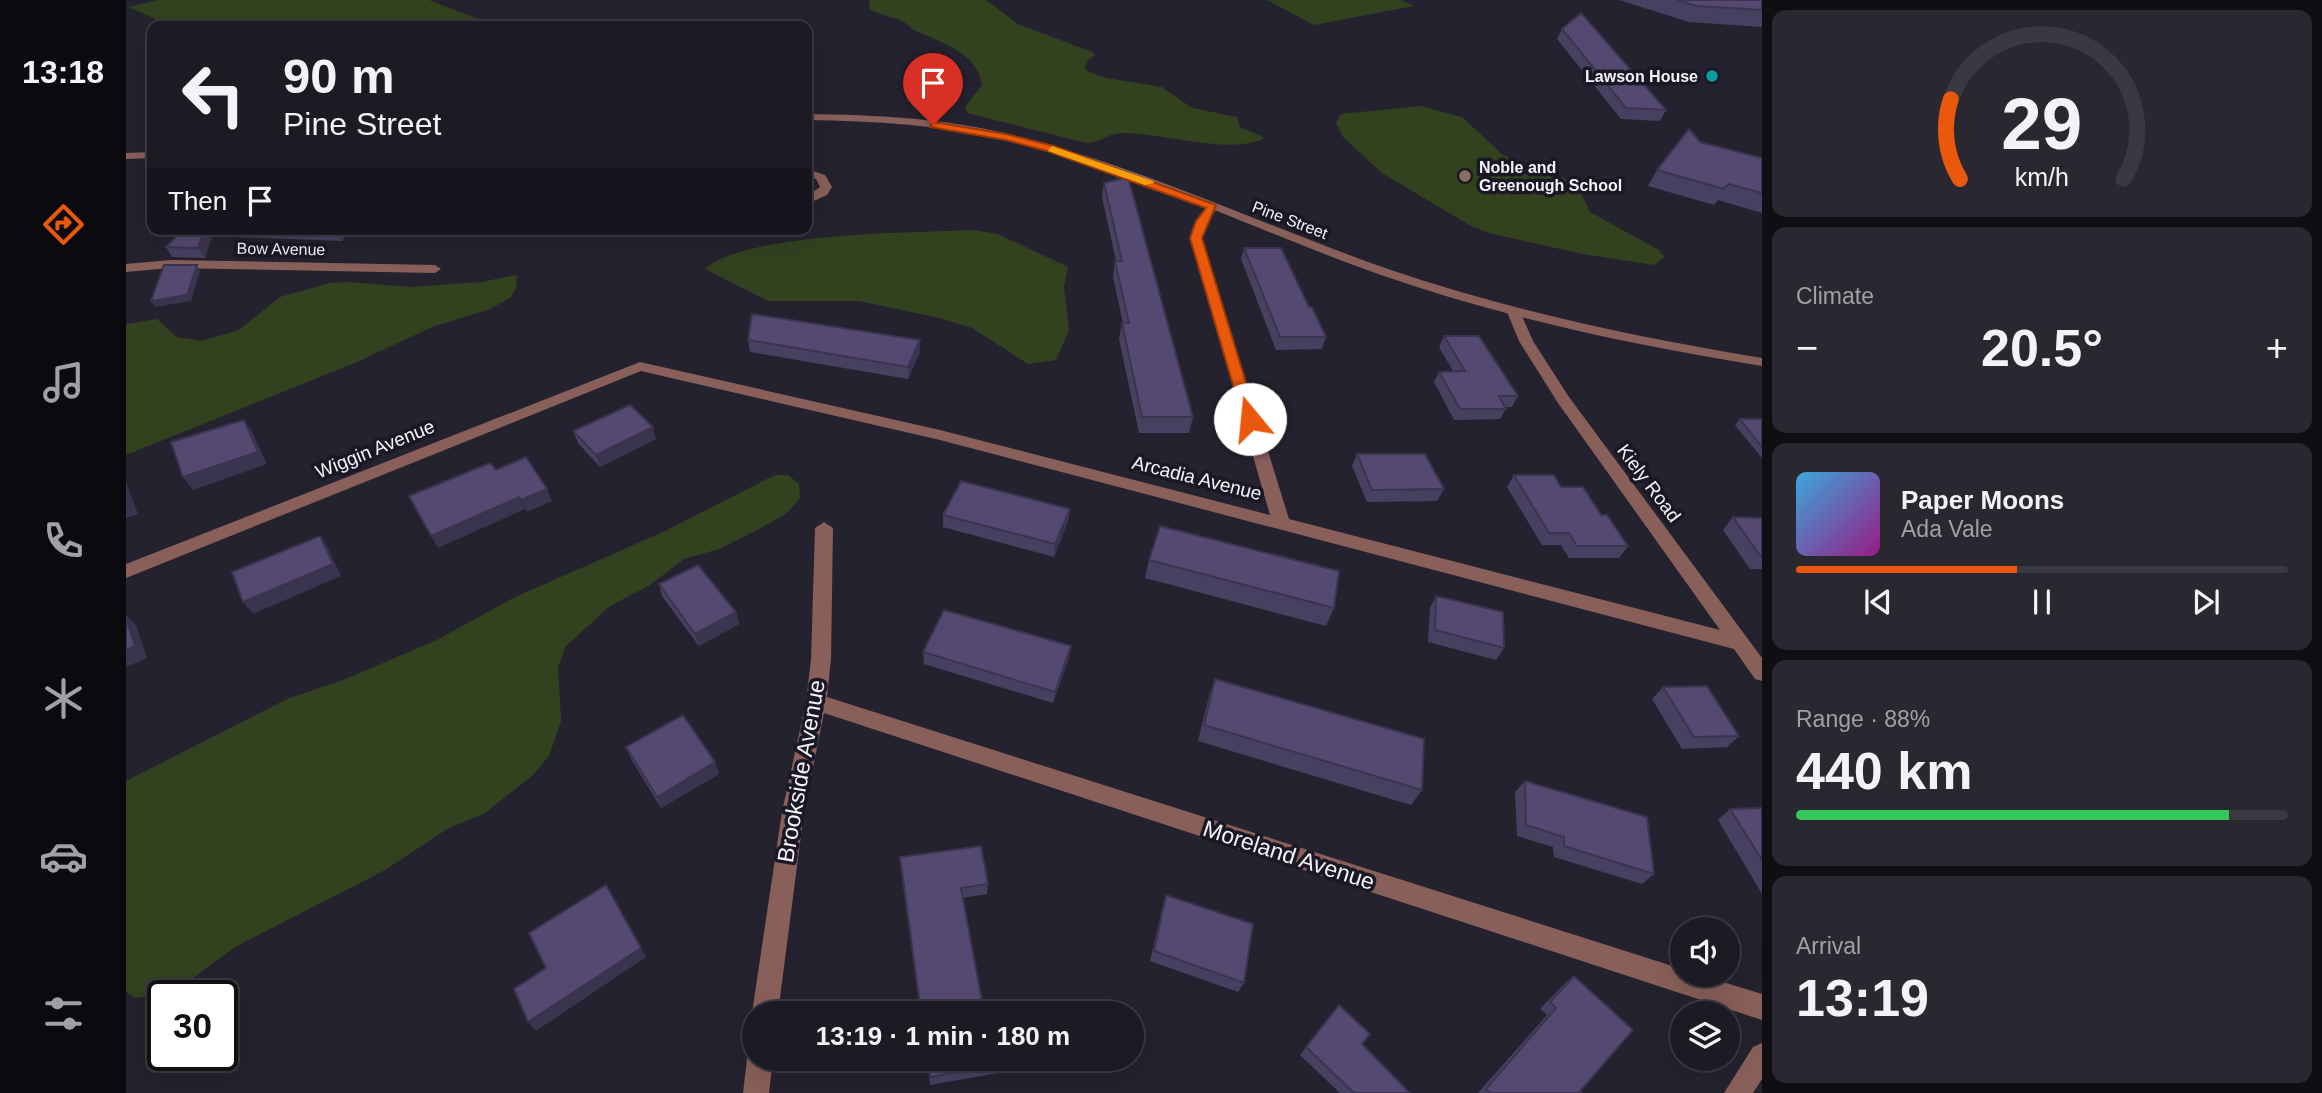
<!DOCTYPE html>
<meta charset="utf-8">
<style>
body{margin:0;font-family:Helvetica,sans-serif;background:#292730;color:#f1f3f6;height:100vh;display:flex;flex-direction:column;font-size:26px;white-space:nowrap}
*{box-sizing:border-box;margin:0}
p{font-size:23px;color:#a0a1a6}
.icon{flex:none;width:38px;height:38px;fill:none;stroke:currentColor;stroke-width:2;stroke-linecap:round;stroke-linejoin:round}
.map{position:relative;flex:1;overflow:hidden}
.side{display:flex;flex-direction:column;gap:10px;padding:10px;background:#0f0e13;width:560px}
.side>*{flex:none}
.hud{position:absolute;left:21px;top:21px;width:665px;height:214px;border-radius:14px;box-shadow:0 7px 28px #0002,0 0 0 2px #3a3841;background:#1c1a23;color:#f1f3f6;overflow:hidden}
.buttons{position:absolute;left:1544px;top:917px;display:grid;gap:14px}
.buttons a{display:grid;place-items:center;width:70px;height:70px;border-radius:50%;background:#1c1a23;box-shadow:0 7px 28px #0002,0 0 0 2px #3a3841;font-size:35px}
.speed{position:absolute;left:21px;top:980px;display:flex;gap:14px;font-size:35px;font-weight:700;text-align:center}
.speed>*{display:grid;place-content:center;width:91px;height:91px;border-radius:50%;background:#1c1a23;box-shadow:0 7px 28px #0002,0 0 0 2px #3a3841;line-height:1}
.speed .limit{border:4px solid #111;border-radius:10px;background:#fff;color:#111}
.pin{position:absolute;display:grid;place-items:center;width:60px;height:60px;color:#fff;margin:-72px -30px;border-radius:50% 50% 50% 0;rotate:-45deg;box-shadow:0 0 7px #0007}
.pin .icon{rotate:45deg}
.me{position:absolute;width:77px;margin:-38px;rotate:343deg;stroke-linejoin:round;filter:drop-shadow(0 0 5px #0008)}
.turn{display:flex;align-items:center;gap:24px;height:147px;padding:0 21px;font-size:32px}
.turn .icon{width:91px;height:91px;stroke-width:2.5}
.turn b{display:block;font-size:49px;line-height:60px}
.then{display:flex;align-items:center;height:66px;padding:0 21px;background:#0003;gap:14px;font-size:26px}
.big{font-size:52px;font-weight:600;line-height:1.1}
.side .tile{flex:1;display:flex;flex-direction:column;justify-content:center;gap:10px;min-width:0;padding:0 24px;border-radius:14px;background:#292730}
.side .dial{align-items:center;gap:0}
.dial svg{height:182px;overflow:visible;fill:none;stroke:#3a3841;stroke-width:7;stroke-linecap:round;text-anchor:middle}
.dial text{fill:#f1f3f6;stroke:none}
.song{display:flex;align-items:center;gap:21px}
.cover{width:84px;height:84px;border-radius:10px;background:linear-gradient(135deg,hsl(200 70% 55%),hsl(310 70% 35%))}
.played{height:7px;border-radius:4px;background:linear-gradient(90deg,#ea580c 45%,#3a3841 45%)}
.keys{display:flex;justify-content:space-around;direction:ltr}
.heat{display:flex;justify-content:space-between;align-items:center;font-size:38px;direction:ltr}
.charge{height:10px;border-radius:5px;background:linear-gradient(90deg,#34c759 88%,#3a3841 0)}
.trip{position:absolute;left:616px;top:1001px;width:402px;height:70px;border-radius:35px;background:#1c1a23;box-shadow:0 7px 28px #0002,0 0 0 2px #3a3841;font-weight:600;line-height:70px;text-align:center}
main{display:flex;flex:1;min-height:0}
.tabs{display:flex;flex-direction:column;width:126px;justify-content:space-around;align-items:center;background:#0b0a0e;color:#a0a1a6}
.tabs .icon{width:49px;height:49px}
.tabs .current{color:#ea580c}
.tabs b{font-size:32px;color:#f1f3f6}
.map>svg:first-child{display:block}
</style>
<main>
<nav class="tabs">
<b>13:18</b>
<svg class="icon current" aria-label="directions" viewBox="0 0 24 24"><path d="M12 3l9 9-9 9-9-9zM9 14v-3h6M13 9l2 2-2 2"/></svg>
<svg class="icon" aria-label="music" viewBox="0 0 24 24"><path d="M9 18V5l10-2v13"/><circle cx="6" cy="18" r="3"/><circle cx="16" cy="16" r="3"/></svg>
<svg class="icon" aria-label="phone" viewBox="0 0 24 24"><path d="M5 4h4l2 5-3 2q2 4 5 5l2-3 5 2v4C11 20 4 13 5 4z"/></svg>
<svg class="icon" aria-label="climate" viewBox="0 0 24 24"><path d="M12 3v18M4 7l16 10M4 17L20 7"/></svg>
<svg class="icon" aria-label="car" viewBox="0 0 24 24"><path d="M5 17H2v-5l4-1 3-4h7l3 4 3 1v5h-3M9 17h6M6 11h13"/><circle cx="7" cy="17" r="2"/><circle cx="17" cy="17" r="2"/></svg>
<svg class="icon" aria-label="filters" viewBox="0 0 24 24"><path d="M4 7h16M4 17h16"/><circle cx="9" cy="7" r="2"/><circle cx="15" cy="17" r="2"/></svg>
</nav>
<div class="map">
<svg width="1636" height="1093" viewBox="0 0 1636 1093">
<rect width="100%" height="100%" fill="#25222f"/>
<path fill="#32421f" d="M31 0H303L361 22 358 26H44L3 7Z
M743 0H860L892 24 966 52 969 55 961 61 959 67 961 71 980 78 1036 87 1066 108 1111 117 1114 127 1139 138C1106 155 1039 134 1000 133 981 132 975 143 960 143L841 113 839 107 856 85C851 51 813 42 786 29 776 16 757 18 744 9Z
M1141 0H1275L1288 6 1188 25Z
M1295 106 1336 117 1377 155 1438 178 1453 189 1464 212 1533 250 1539 257 1528 265 1457 254 1367 234 1345 226 1256 173 1217 137 1210 123 1215 114Z
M847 230 872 234 942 267 938 287 943 330 930 360 902 364 846 328 813 318 733 301H642L579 269C620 232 788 233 847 230Z
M391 275 390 288 384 298 364 309 306 327 231 362 0 455V324L31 319 51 337 75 341 113 330 154 297 204 283 223 282 285 287 355 282Z
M649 475H662L673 484 674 498 661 513 633 529 593 549 558 559 524 585 484 606 440 646 432 667 435 721 423 756 406 776 359 813 321 829 259 870 109 947 47 993 8 998 0 992V781L161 699 217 680 311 640 387 598 537 532Z"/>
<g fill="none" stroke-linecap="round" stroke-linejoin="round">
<path fill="#895f59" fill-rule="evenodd" d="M681 169 699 175 706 187 701 195 681 204V196L694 187 690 179 681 176Z
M1086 203 1092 207 1082 221 1076 238 1163 519 1594 630 1432 403 1393 341 1381 312 1388 308 1393 309 1407 341 1443 397 1636 658V681L1629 679 1608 649 814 440 515 371 0 578V564L514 362 814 430 1144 515 1064 238 1070 221 1082 204Z
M44 260 309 265 315 269 309 273 44 268 0 272V264Z
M698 522 707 528 705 659 701 697 1556 969V975H1574L1636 994V1020L698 713 678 812 652 1013H628V1017L626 1013 656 812 680 702 685 659 689 528Z
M1636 1043V1079L1627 1093H1598L1627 1047Z
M628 1048V1059H647L643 1093H617L621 1059Z"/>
<path fill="#895f59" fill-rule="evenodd" d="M681 114C750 115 819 118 886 135 1017 167 1138 226 1265 270 1386 311 1510 337 1636 358V366C1507 345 1379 318 1255 275 1130 231 1010 170 881 140 815 125 748 121 681 120Z
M26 152V158L0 159V153Z"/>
</g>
<path fill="#484061" d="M1493 0H1636V27L1563 22Z
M1436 29 1540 110 1534 121 1495 119 1431 39Z
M1574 142 1636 158V213L1592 200 1588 205 1522 186 1531 170Z
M978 183 1067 417 1063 433H1013L993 339 996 323H997L987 277 989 261H990L976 197Z
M58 229H226L216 241 86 236 79 258 46 257 40 247Z
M1118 248 1183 307 1200 337 1196 349 1150 350 1115 259Z
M1318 336 1392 396 1386 407H1379L1380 409 1374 419 1328 420 1308 382 1313 372 1327 371 1313 347Z
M622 340 794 352 782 379 624 352Z
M1614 419H1636V458L1609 425Z
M447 431 530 439 474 467 452 443Z
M1231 454 1318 489 1311 501 1241 502 1226 466Z
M1388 475 1435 487 1475 515 1502 546 1493 558H1443L1435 545H1416L1381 487Z
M944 509 942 521 928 557 817 527V515Z
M1607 517 1636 518V569H1624L1597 530Z
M1023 560 1208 608 1200 626 1019 578Z
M533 584 610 612 613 624 573 646 536 596Z
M1310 596 1378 648 1370 660 1302 642 1304 608Z
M945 646 943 658 927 703 798 664 797 652Z
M1089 679 1296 790 1285 805 1072 741 1083 696Z
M1537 687 1613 736 1601 747 1556 749 1526 699Z
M500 747 593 774 535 808 505 759Z
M1399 781 1528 874 1516 884 1428 857 1427 847 1391 836 1389 792Z
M1636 808V894L1592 820 1604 809Z
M774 857 862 884 861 894 836 898 858 1012 882 1013H795Z
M1040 895 1118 983 1112 992 1024 961 1037 905Z
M1448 976 1454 1091 1456 1093H1352L1421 1015 1414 1009 1438 984Z
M1213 1005 1236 1044 1284 1093H1214L1174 1055Z
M801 1059H890L891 1062 890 1070 804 1085Z"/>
<path fill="#3b344f" d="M79 229H82L86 236 79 258 72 248Z
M213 229H226L216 241 211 232Z
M71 265 74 271 65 301 29 307 25 301Z
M794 340V352L782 379V367Z
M118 420 126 432 141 464 67 490 57 477Z
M527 427 530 439 474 467 470 455Z
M0 482 12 514 0 518Z
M421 489 426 501 401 512 395 500Z
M393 497 399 509 312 548 305 536Z
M944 509 942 521 928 557 929 544Z
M194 536 202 548 215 576 127 614 117 602Z
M610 612 613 624 573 646 569 634Z
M0 615 10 625 21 658 0 667Z
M945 646 943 658 927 703 929 692Z
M589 762 593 774 535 808 531 797Z
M480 885 520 957 410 1031 402 1022Z"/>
<path fill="#544a71" stroke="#3b344f" stroke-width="2" d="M1551 0H1636V10L1571 6Z
M1455 13 1540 110 1500 108 1436 29Z
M1563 129 1574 142 1636 158V193L1602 184 1598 189 1531 170Z
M1002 177 1067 417H1016L996 323H1003L989 261H996L978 183Z
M58 229H79L72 248 40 247Z
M157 229H213L211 232Z
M1118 248H1155L1183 307H1186L1200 337H1154Z
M38 265H71L61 295 25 301Z
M626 314 794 340 782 367 622 340Z
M1318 336H1353L1392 396H1373L1380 409H1334L1313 372 1339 371Z
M504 405 527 427 470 455 447 431Z
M1614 419H1636V447Z
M118 420 132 452 57 477 45 442Z
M1231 454H1299L1318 489 1246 490Z
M400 457 421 489 395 500 393 497 305 536 283 496 364 463 370 470Z
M1388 475H1428L1435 487H1457L1475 515H1481L1502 546H1451L1443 533H1423Z
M835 481 944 509 929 544 817 515Z
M1607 517 1636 518V557H1635Z
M1034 526 1213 571 1208 608 1023 560Z
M194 536 207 564 117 602 106 572Z
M572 565 610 612 569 634 533 584Z
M1310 596 1377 612 1378 648 1309 630Z
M818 610 945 646 929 692 797 652Z
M0 618 9 646 0 650Z
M1089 679 1298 739 1296 790 1078 725Z
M1581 686 1613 736 1568 737 1537 687Z
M557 715 589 762 531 797 500 747Z
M1399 781 1521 817 1528 874 1438 846V837L1400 825Z
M1636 808V860L1604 809Z
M855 846 862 884 835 888 858 1012 881 1008 882 1013H795L774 857Z
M480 885 515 948 402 1022 388 989 420 968 403 933Z
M1040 895 1127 924 1118 983 1028 951Z
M1448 976 1507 1030 1454 1091 1456 1093H1364L1360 1089 1430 1008 1424 1002Z
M1213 1005 1244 1034 1236 1044 1284 1093H1228L1180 1047Z
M801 1059H890L891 1062 804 1077Z"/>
<path fill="#ea580c" stroke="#983908" stroke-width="2" d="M807 122 880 134 928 146 1090 205 1076 238 1131 419 1129 422 1124 423 1117 419 1064 238 1070 221 1080 208 921 151 880 140 804 127Z"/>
<path fill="#f59e0b" d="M926 146 1027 181 1028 183 1019 185 922 151Z"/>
<circle fill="#0f9aa8" stroke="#1b1825" stroke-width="2.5" cx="1586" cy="76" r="7"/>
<circle fill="#8d6e63" stroke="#1b1825" stroke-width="2.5" cx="1339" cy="176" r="7"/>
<g text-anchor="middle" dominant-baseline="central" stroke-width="7" stroke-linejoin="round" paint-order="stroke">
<g font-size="16" font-weight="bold" fill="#f4f2fb" stroke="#1b1825" text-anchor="end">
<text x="1572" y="76">Lawson House</text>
<text x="1353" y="167" text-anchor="start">Noble and<tspan x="1353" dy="18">Greenough School</tspan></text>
</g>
<g font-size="16" fill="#f4f2fb" stroke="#1b1825">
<text transform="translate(1164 220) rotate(21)">Pine Street</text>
<text transform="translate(155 249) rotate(1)">Bow Avenue</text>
</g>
<g font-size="19" fill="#f4f2fb" stroke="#1b1825">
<text transform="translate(249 449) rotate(-22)">Wiggin Avenue</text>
<text transform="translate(1071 478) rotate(14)">Arcadia Avenue</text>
<text transform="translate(1523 483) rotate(53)">Kiely Road</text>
</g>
<g font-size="23" fill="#f4f2fb" stroke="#1b1825">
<text transform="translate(675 771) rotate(-80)">Brookside Avenue</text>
<text transform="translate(1163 855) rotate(18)">Moreland Avenue</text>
</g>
</g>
</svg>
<div class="buttons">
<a><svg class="icon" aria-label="sound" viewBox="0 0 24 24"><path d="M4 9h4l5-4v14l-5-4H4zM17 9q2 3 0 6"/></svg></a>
<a><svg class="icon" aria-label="layers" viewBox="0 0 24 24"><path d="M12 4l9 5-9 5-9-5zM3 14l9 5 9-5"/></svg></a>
</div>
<div class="speed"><div class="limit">30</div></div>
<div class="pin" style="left:807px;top:125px;background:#d93025"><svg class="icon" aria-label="arrive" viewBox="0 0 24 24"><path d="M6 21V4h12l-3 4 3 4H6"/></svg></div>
<svg class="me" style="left:1124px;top:419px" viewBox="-20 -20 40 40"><circle r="19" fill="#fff"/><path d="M0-13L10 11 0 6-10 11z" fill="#ea580c"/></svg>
<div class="trip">13:19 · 1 min · 180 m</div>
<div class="hud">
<div class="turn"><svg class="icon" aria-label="left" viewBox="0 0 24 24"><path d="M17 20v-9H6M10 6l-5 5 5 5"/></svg><div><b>90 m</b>Pine Street</div></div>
<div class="then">Then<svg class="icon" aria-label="arrive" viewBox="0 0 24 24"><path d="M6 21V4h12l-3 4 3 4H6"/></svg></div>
</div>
</div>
<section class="side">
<div class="tile dial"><svg viewBox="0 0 100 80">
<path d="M14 69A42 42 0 1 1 86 69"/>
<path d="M14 69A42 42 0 0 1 10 34" stroke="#ea580c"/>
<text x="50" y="56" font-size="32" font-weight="700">29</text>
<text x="50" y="72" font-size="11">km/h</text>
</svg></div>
<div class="tile"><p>Climate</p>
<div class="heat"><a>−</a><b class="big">20.5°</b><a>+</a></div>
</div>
<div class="tile">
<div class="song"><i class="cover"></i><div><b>Paper Moons</b><p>Ada Vale</p></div></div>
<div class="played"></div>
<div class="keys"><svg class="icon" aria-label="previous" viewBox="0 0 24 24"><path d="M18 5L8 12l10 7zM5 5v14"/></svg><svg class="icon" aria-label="pause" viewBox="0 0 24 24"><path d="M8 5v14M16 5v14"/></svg><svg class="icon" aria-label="next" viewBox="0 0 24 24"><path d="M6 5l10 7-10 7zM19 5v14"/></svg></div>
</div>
<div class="tile"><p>Range · 88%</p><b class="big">440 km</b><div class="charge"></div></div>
<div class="tile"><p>Arrival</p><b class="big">13:19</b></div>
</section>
</main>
